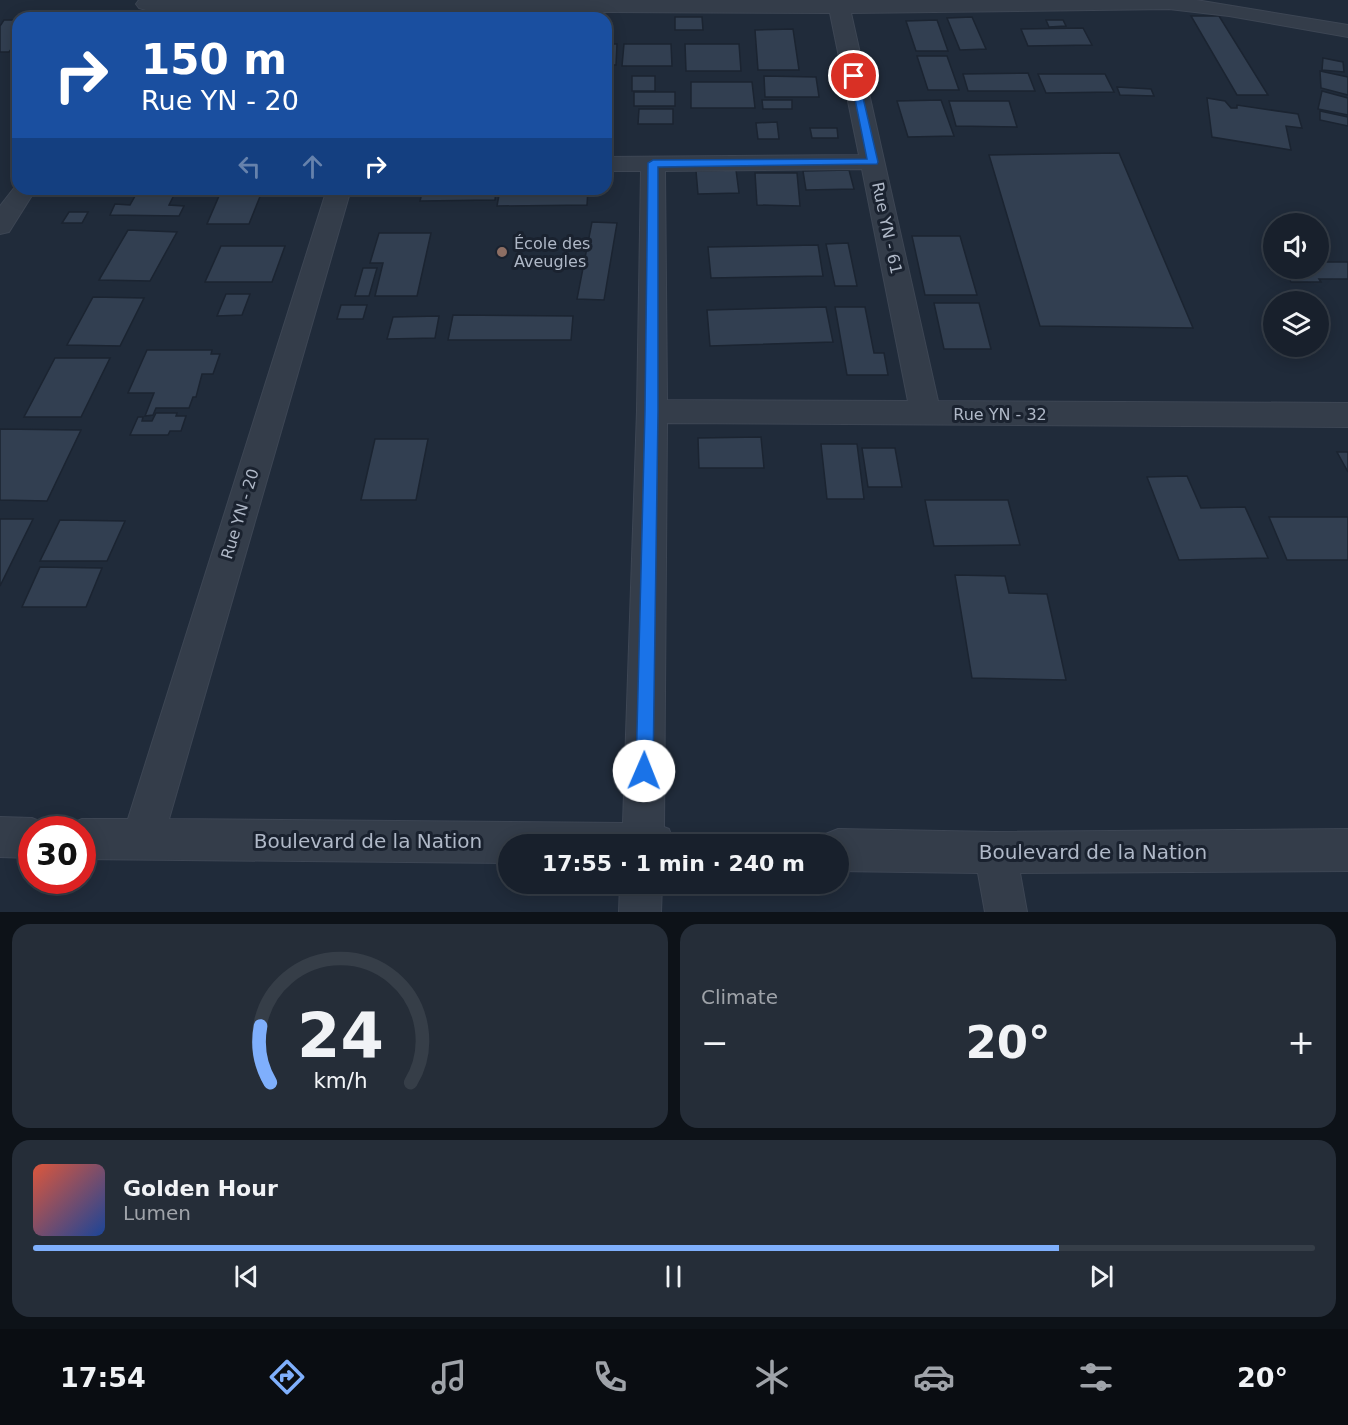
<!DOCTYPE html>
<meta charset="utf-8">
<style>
body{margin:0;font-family:"DejaVu Sans",sans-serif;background:#252d38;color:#f1f3f6;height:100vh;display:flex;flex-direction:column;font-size:22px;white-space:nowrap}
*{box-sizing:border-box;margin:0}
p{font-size:20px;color:#9fa3a9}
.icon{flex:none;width:33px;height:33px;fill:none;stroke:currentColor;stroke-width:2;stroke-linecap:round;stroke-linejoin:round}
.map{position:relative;height:912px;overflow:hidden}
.side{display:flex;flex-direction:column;gap:12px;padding:12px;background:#0d1218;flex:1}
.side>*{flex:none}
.top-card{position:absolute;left:12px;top:12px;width:600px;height:183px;border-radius:18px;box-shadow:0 3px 15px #0003,0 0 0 2px #363e48;background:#1a4fa0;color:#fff;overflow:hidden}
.fabs{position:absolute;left:1263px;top:213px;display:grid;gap:12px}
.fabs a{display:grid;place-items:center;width:66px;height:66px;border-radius:50%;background:#18202c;box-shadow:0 3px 15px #0003,0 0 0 2px #363e48;font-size:30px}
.speed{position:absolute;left:18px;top:816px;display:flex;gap:12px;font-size:30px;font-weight:700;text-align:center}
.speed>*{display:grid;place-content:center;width:78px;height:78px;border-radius:50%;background:#18202c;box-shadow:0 3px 15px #0003,0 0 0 2px #363e48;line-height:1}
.speed .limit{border:9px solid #d22;background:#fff;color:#111}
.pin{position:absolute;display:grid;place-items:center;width:51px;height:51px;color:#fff;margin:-26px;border:3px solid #fff;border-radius:50%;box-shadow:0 2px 6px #0007}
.me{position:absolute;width:66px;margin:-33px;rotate:1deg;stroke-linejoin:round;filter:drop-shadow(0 0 4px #0008)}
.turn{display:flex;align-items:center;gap:21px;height:126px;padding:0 30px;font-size:27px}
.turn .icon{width:78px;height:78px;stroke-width:2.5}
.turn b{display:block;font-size:42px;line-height:51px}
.lanes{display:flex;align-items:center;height:57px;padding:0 30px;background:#0003;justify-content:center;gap:30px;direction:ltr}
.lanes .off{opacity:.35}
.big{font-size:45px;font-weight:700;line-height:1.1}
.side .widget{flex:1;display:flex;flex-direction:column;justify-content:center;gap:9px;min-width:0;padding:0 21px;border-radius:18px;background:#252d38}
.side .dial{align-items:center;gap:0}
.dial svg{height:156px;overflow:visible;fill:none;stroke:#363e48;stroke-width:7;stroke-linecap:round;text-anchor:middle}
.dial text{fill:#f1f3f6;stroke:none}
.song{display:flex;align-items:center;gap:18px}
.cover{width:72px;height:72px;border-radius:9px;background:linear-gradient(135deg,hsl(10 70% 55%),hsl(220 70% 35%))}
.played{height:6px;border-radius:3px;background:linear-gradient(90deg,#7faffc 80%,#363e48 80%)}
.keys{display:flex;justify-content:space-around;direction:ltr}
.heat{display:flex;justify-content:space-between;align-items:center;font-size:33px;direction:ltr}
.side .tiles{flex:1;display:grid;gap:12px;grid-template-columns:1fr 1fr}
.widget:last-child{grid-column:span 2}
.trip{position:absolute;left:498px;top:834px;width:351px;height:60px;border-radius:30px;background:#18202c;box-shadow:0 3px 15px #0003,0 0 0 2px #363e48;font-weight:700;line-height:60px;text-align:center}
.tabs{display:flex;height:96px;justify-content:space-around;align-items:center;background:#0a0d12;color:#9fa3a9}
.tabs .icon{width:42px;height:42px}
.tabs .current{color:#7faffc}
.tabs b{font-size:27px;color:#f1f3f6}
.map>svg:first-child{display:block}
</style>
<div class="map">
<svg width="1348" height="912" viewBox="0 0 1348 912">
<rect width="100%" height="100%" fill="#202b3a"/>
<path fill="#323f51" stroke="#1b2431" stroke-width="1.5" d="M67 12H83L79 18H64Z
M351 12H394L392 18H349Z
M1191 16H1219L1268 95H1237Z
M675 17H702L703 30H675Z
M972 17 986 49 960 50 947 18Z
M4 20H18V40L9 52H0V26Z
M937 20 948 51H916L906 21Z
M1046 20H1063L1066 26 1049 27Z
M1083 28 1092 45 1028 46 1021 29Z
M793 29 799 70H758L755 30Z
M606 44H617L616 65H606Z
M624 44H671L672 66H622Z
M685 44H739L741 71H686Z
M917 56H947L959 90H928Z
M1323 58 1343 62 1344 72 1322 70Z
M1320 71 1348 77V95L1321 88Z
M1028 73 1035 91H968L963 74Z
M1038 74H1105L1114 92 1046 93Z
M632 76H655V91H632Z
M764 76 816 77 819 97H765Z
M691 82H752L755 108H691Z
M1117 87 1151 89 1154 96 1120 95Z
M1322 91 1348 98V115L1318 109Z
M634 92H675V106H634Z
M1207 98 1225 101 1231 108H1237V105L1298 114 1302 128 1286 126 1291 150 1212 137Z
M762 100H792V109H763Z
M941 100 954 136 908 137 897 101Z
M949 101H1009L1017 127 956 126Z
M639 109H673V124H638Z
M1320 111 1348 117V126L1320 120Z
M777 122 779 139H758L756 123Z
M810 128H837L838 138H812Z
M1119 153 1193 328 1040 326 989 155Z
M736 170 739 193 698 194 696 171Z
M849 170 854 189 806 190 803 171Z
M755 173H797L800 206 757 205Z
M139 189H193H177L169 205 184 206 179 216 110 215 115 204 130 205Z
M222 189H263L249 224H207Z
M423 189H496L495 200 420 201Z
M500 189H588L587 205 497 206Z
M69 212H88L82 223H62Z
M592 222 617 223 604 300 577 299Z
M128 230 177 232 150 281 99 280Z
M379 233H431L417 296H375L383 263H370Z
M912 236H960L977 295H925Z
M848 243 857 286H835L826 244Z
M818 245 823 276 711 278 708 247Z
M221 246H285L272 282H205Z
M1318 262H1348V279H1319L1321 282H1291L1284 268H1318Z
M363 268H377L369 296H355Z
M226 294H250L242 315 217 316Z
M93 297 144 298 120 346 67 345Z
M934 303H979L991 349H944Z
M341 305H367L363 319H337Z
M826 307 833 342 710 346 707 310Z
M835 307H865L874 353H884L888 375H847Z
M453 315 573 316 571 340H448Z
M439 316 435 338 387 339 393 317Z
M147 350H212L211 354H220L213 374H202L196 397H193L189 408H156L153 415 145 416 154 393H128Z
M55 358H110L81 417H24Z
M156 413H177L176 416H186L181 431H170L168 435H130L138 417H143L142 421H152Z
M0 429 81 430 47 501 0 500Z
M761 437 764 468H699L698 438Z
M375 439H428L416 500H361Z
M821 444H857L864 499H827Z
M862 448H895L902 487H868Z
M1337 452H1348V472Z
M1187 476 1201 508 1245 507 1268 558 1179 560 1147 477Z
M925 500H1008L1020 545 934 546Z
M1269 517H1348V560H1287Z
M0 519H33L0 586Z
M60 520 125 521 107 561H40Z
M40 567 102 568 86 607H22Z
M955 575 1005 576 1009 593 1047 594 1066 680 972 678Z"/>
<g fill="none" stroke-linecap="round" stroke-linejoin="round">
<g stroke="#3d4654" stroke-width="2">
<path id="minor" d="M139 0H1196L1348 25V37L1229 16 1169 9 851 13 938 401 1348 403V427L667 423 664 827 669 829 674 844H508V863L82 859V830H65L68 825 82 819H128L327 189H351L169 819 623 823 637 411 641 171H606V157L859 155 830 13 146 10 139 8 136 4ZM862 169 908 401 667 400 665 171Z
M18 183V189H36L9 232 0 234V206Z
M0 817 32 818 46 824 49 830H32V858L0 857Z
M838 829 995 832 1348 829V871L1020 873 1027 912H985L978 873 838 871V844H820L823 835Z
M620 884H662L661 912H619Z"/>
</g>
<use href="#minor" fill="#343d4a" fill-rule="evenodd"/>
</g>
<path fill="#1a73e8" stroke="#114b97" stroke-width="1.5" d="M850 74 858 76 878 162 877 164 658 167V411L653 771 650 777 644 780 638 777 636 771 645 411 648 163 653 160 867 159Z"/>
<circle fill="#8d6e63" stroke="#1a222f" stroke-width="2" cx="502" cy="252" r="6"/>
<g text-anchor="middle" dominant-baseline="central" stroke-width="6" stroke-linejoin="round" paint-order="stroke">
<g font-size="16" fill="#afb8c7" stroke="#1a222f">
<text transform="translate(887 228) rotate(78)">Rue YN - 61</text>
<text x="1000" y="414">Rue YN - 32</text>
<text transform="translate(240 514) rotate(-73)">Rue YN - 20</text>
</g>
<g font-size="16" fill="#afb8c7" stroke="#1a222f" text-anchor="start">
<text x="514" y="243">École des<tspan x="514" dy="18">Aveugles</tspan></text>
</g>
<g font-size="20" fill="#afb8c7" stroke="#1a222f">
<text x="368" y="841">Boulevard de la Nation</text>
<text x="1093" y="852">Boulevard de la Nation</text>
</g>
</g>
</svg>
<div class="fabs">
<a><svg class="icon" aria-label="sound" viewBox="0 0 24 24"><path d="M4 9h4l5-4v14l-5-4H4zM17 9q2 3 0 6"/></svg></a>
<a><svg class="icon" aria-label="layers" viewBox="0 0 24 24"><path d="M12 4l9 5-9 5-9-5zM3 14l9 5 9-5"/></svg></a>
</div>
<div class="speed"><div class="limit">30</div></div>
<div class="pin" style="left:854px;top:76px;background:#d93025"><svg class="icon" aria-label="arrive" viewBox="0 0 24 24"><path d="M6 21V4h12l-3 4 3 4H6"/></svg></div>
<svg class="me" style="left:644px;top:771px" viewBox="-20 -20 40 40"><circle r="19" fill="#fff"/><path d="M0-13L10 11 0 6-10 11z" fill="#1a73e8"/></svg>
<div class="trip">17:55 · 1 min · 240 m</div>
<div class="top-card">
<div class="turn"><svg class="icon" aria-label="right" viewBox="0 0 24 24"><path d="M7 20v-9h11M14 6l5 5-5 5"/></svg><div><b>150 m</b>Rue YN - 20</div></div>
<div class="lanes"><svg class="icon off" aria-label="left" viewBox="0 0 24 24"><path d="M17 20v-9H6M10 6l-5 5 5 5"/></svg><svg class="icon off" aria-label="ahead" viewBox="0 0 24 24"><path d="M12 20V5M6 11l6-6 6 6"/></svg><svg class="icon" aria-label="right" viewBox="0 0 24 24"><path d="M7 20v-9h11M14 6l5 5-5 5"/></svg></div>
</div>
</div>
<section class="side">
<div class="tiles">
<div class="widget dial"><svg viewBox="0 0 100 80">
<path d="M14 69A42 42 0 1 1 86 69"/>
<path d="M14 69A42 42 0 0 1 9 40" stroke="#7faffc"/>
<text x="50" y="56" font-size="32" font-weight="700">24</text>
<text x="50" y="72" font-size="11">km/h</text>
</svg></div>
<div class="widget"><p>Climate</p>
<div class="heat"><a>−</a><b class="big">20°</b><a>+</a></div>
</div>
<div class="widget">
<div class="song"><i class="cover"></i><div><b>Golden Hour</b><p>Lumen</p></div></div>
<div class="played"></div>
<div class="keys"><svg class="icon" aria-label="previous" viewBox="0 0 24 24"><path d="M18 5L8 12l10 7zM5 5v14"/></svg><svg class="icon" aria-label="pause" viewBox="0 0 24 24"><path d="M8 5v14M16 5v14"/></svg><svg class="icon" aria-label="next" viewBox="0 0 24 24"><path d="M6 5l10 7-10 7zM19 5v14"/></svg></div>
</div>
</div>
</section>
<nav class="tabs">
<b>17:54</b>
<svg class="icon current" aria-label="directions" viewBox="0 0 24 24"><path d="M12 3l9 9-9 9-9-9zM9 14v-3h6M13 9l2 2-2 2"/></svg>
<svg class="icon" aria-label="music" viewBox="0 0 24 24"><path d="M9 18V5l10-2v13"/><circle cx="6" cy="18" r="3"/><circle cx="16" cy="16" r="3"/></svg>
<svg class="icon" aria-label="phone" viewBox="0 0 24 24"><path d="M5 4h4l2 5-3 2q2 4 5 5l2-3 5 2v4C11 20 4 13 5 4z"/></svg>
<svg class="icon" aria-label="climate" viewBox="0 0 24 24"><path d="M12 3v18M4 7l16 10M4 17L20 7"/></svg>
<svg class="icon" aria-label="car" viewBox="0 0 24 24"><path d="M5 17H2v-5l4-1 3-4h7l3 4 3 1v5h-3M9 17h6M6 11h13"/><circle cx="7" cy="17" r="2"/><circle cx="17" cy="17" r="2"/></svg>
<svg class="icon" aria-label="filters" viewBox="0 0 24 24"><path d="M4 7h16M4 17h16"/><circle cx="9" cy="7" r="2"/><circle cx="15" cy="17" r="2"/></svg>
<b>20°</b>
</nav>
